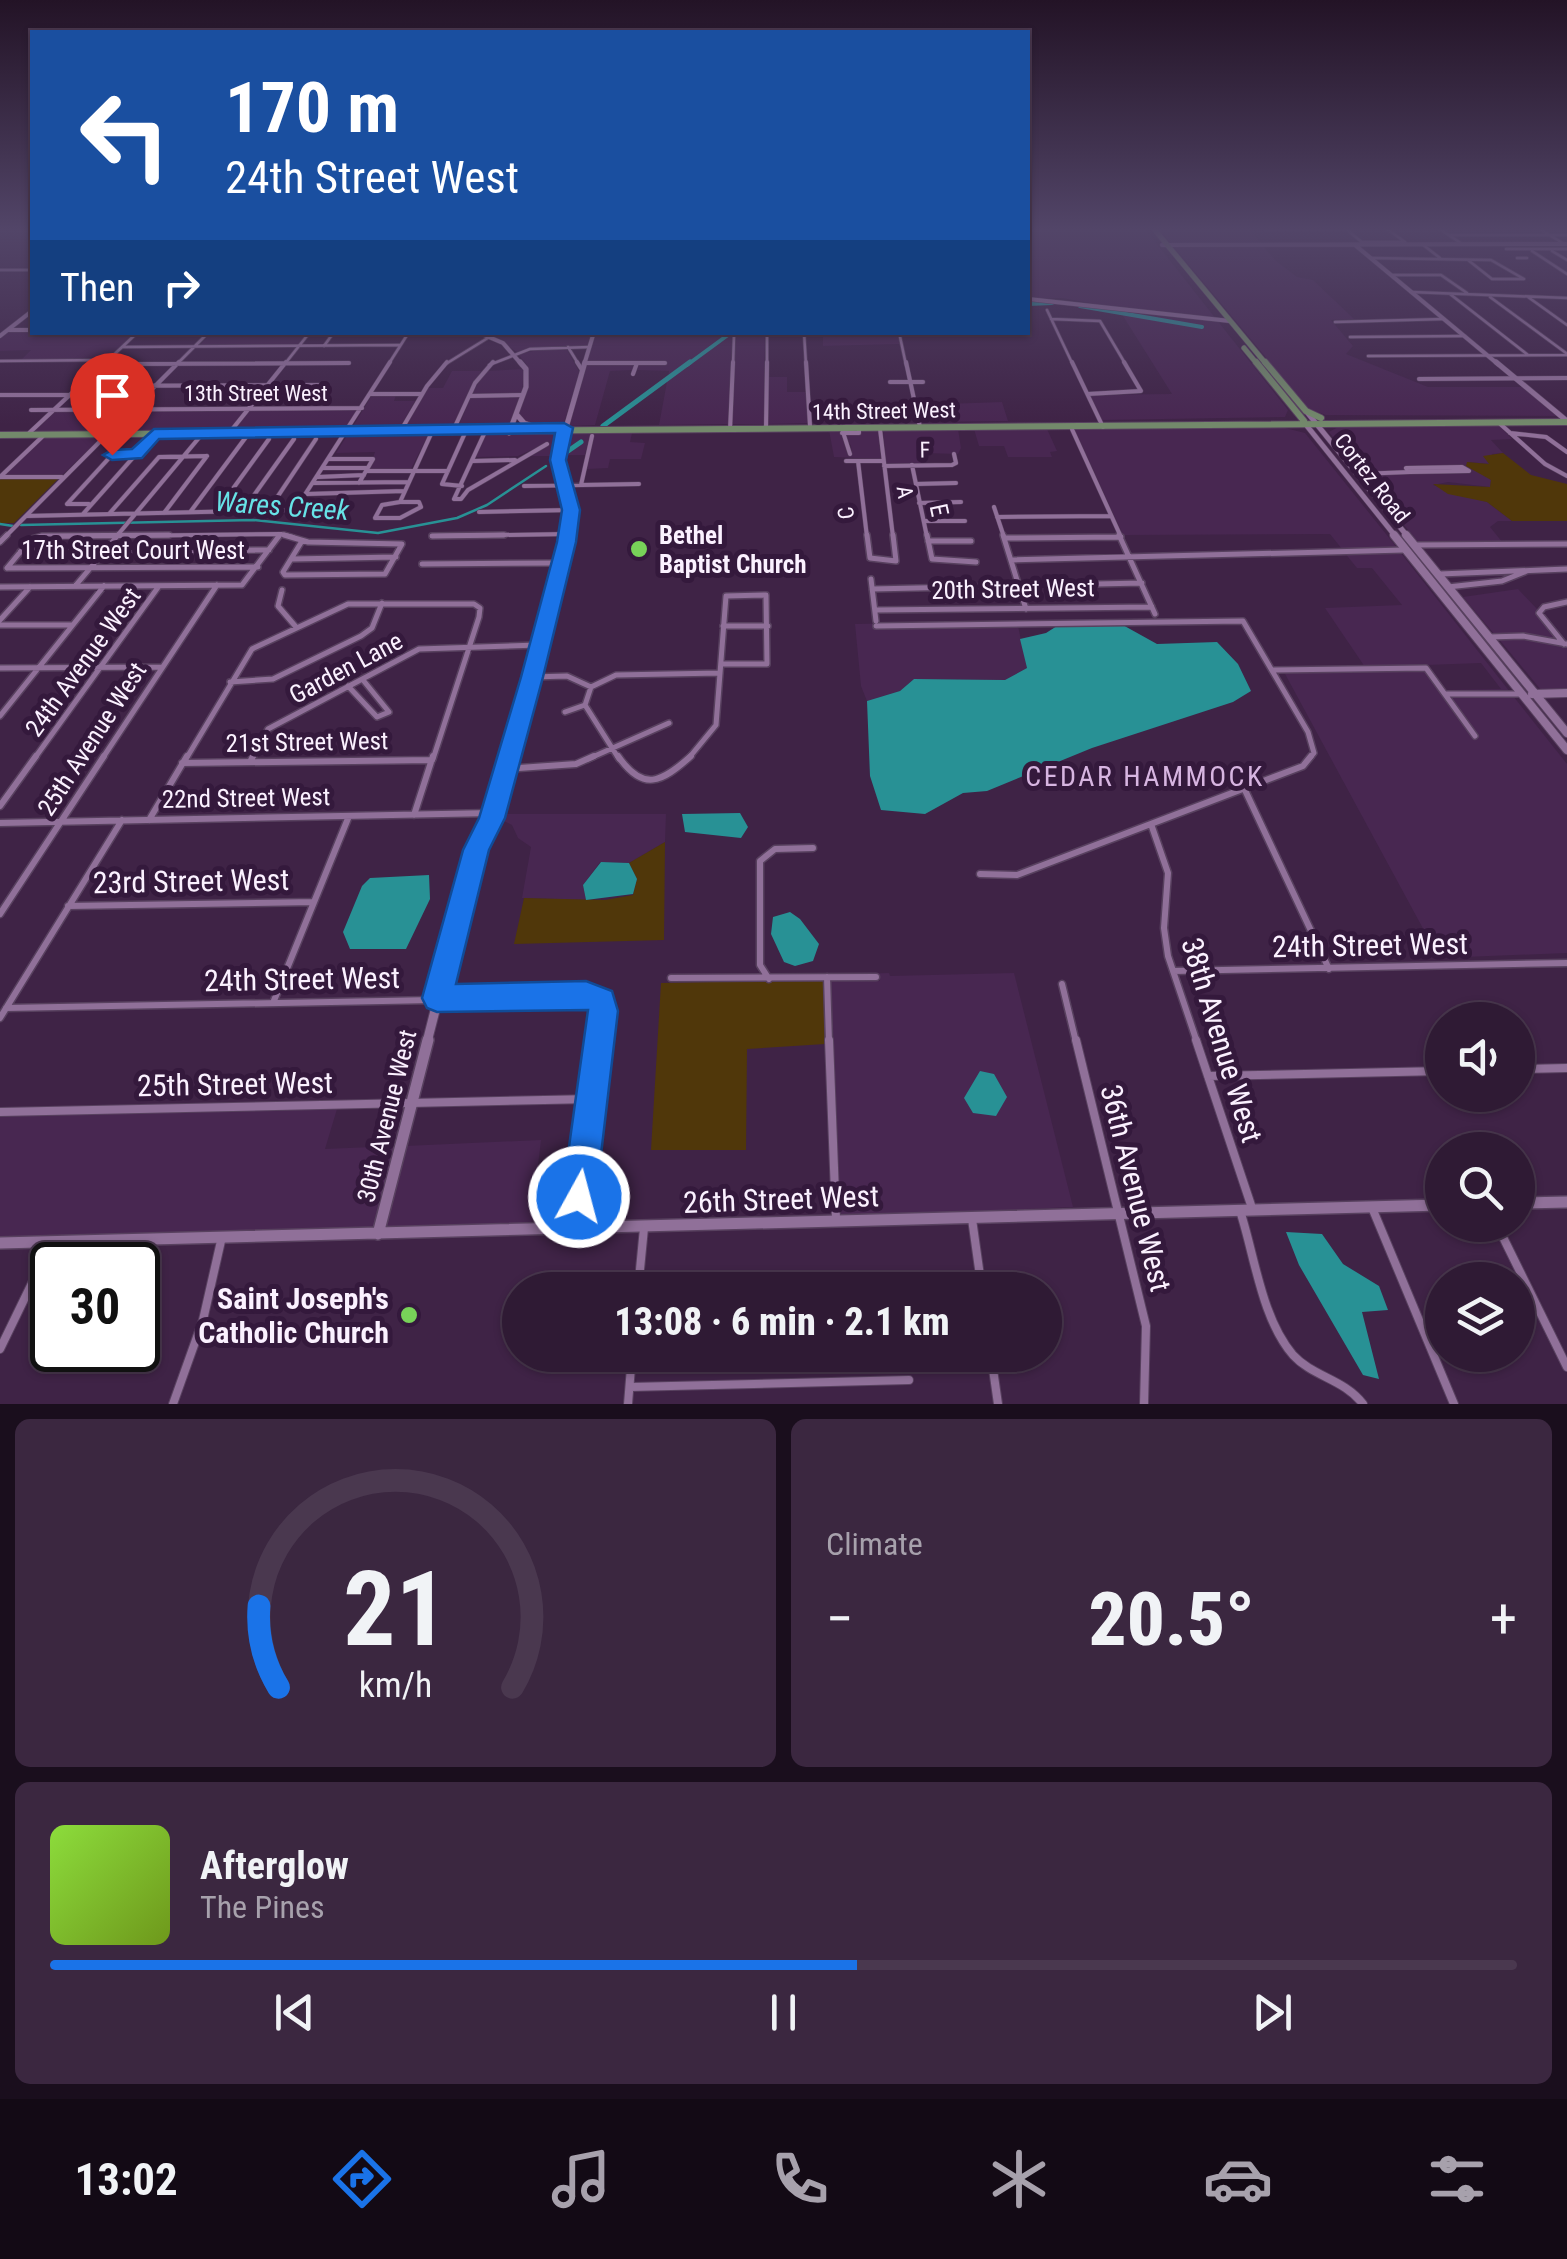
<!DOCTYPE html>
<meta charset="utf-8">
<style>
body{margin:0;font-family:"Roboto Condensed",sans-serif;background:#3b2740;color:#f1f3f6;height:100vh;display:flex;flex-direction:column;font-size:38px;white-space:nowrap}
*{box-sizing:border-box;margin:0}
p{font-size:32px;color:#a7a1ac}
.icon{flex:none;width:55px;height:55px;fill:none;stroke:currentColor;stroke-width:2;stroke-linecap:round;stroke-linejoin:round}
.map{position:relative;height:1404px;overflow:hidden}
.sheet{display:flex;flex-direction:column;gap:15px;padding:15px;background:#1a0e1d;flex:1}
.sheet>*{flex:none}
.hud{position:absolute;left:30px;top:30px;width:1000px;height:305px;border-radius:0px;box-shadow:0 2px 8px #0004,0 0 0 2px #4a384f;background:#1a4fa0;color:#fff;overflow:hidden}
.controls{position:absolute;left:1425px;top:1002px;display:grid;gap:20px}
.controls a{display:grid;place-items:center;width:110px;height:110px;border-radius:50%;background:#2f1a34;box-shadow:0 2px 8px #0004,0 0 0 2px #4a384f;font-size:50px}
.speed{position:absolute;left:30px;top:1242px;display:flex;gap:20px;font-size:50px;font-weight:700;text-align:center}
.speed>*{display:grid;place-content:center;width:130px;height:130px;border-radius:50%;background:#2f1a34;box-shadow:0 2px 8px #0004,0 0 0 2px #4a384f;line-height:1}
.speed .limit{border:5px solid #111;border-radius:15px;background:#fff;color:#111}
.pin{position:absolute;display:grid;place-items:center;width:85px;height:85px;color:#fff;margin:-102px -42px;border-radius:50% 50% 50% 0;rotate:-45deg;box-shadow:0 0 10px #0007}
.pin .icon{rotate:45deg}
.me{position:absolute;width:110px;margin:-55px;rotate:7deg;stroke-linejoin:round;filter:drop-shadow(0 0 8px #0008)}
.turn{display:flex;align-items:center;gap:35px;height:210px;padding:0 30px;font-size:45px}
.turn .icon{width:130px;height:130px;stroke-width:2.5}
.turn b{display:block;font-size:70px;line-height:85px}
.then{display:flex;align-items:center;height:95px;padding:0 30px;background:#0003;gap:20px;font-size:38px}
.big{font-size:75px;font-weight:800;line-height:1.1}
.sheet .card{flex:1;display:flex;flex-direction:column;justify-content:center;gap:15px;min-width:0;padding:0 35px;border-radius:15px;background:#3b2740}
.sheet .dial{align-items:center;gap:0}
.dial svg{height:260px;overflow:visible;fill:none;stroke:#4a384f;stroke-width:7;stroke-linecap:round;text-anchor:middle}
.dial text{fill:#f1f3f6;stroke:none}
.song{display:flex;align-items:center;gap:30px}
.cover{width:120px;height:120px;border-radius:15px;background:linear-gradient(135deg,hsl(90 70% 55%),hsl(80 70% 35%))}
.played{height:10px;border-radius:5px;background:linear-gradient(90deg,#1a73e8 55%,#4a384f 55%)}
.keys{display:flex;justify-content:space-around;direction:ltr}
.heat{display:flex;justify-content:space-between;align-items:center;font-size:55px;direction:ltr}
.sheet .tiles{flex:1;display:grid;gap:15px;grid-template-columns:1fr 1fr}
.card:last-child{grid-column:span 2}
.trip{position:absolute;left:502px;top:1272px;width:560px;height:100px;border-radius:50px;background:#2f1a34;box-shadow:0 2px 8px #0004,0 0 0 2px #4a384f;font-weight:800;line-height:100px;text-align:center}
.dock{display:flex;height:160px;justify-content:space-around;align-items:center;background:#130a15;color:#a7a1ac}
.dock .icon{width:70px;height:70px}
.dock .selected{color:#1a73e8}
.dock b{font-size:45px;color:#f1f3f6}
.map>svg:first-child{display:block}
</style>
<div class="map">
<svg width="1567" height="1404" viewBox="0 0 1567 1404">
<rect width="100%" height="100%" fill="#3f2346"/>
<path fill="#482751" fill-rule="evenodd" d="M1028 229H1145L1288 410 1285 417 1102 420 1090 395 1172 394 1118 308 1062 298 1028 299Z
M1159 229H1249L1275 260 1297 277 1313 280 1354 319 1331 320 1353 346 1346 354 1428 387H1524L1559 416 1326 415 1309 409Z
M8 331 32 332 137 333 109 358 21 360 31 350 0 351V337Z
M211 333H308L298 345 199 346Z
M487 333H592L588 346 517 352Z
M595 333H765L764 424H732L736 336H732L728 424 659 425 669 371 637 370 639 364 667 362H587Z
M823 333H897L900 344 823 346Z
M549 348H566L580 373 563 426H535L525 423 519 413 529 377 527 365 518 354Z
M587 364H635L632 370 610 371 595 425 568 426Z
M524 369 522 394 471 395 486 371Z
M452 371H481L453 427 404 429 427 388H443Z
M769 377H787V392H806L808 423 768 424Z
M372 395H396L394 401H415L399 429 350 431Z
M521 396 509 426 458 427 471 397Z
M1002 402 1008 421 921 422 917 405Z
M246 409 228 432 112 433 136 410Z
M250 409H359L345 432H232Z
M132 410 108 433H31L56 411Z
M1499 425 1512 439 1491 440 1503 453 1492 454 1491 464 1467 462 1491 480 1490 487 1448 482 1433 485 1487 502 1512 521H1498L1490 527 1503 543H1419L1363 476 1470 470 1405 467 1407 472 1361 473 1329 432 1338 427Z
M1281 427 1305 433 1398 549H1342L1330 534 1123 535 1074 428Z
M958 429 961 448 958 454 925 453 920 464 886 465 883 430Z
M974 429H1047L1057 451 1050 452 1052 457H1008L1004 446H979Z
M829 430H840L848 455H852L851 446 844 434 878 430 881 459 834 457Z
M561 433 556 456H524L547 443 518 456 476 457 486 434Z
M565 433H632L630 442 645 443 641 459H610L608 468 587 469 594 435H590L585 455H561Z
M348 434 357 435H428L411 469 369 470 375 452 336 453Z
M46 435H104L61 476H3Z
M1344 552H1400L1510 692H1446L1429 668 1365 667 1325 608 1402 605 1372 568H1357ZM1481 663 1501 689 1446 690 1427 665Z
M1518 589 1537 609 1538 617 1560 642 1495 635 1463 597Z
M1018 621 874 624V627L1018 626 1027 668 1005 680 914 679 900 691 867 701 861 686 855 624Z
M1498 638H1525L1567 646V691H1542Z
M1424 670 1473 738 1479 737 1449 696H1513L1567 764V953L1439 958 1284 672Z
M498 809 504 814H666L665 842 629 863 600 862 583 885 586 900 522 898 531 847 518 838 512 825 496 817Z
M889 973 890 976 1014 973 1073 1207 841 1217 831 980 880 981 879 974H859Z
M337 1109 325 1149 395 1146 374 1229 0 1238V1116Z
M541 1140 531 1226 384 1229 405 1146Z"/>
<path fill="#50370a" d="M1503 453 1531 475 1567 484V521H1512L1487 502 1448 494 1433 484 1490 487 1491 480 1466 466 1467 462 1489 464 1483 456Z
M0 478H59L14 523H0Z
M665 842 664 940 514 944 524 898 605 900 633 895 637 879 629 863Z
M823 980 825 1044 747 1049 746 1150H651L661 983Z"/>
<path fill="#289195" d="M1121 624 1157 644 1217 642 1238 664 1251 691 1233 702 1092 748 987 791 963 793 925 814 881 810 870 776 867 701 900 691 914 679 1005 680 1027 668 1020 639 1046 633 1057 626Z
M740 813 748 827 741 838 685 832 682 814Z
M601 862 629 863 637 879 633 894 586 900 583 885Z
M429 875 430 899 406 949H350L343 932 362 886 370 878Z
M790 912 800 919 819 944 813 961 795 966 784 962 771 934 773 917Z
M980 1071 994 1074 1007 1097 996 1116 973 1113 964 1098Z
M1286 1232 1322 1234 1343 1264 1379 1286 1388 1310 1362 1312 1379 1379 1363 1375 1299 1265Z"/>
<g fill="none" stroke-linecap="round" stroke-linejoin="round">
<path stroke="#289195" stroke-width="2.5" d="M0 524 13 526
M21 525 253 520 378 533 457 518 487 505 546 466"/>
<path stroke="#289195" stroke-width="4" d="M1028 304 1052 303
M1080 306 1202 327
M687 365 732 332"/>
<path stroke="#289195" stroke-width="5" d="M603 426 690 362
M568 451 581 442"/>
<g stroke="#58415f" stroke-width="4">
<path id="street-far4" d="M1266 229H1347
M1346 229 1363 243
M1387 229 1405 242
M1440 229 1462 244
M1540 229 1564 244
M1449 235H1567
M1361 242H1404
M1422 244 1440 258
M1506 249H1567
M1532 251 1567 274
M1552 251 1567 260
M1371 258 1491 260 1524 279H1492L1468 260
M1517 258H1527
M0 270H32
M1391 275H1441L1467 293
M1411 292 1567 298
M1450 294 1528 355
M1490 297 1566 353
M1528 297 1567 325
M1047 310 1073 365
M1051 319 1100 321 1126 365
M1335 322 1444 319
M804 332 806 365
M899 332 906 365
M1350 337 1465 336
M324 346 334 332
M123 347 400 345
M568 347 579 365
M1368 356 1567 355
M0 361 107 360
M585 363H665
M104 364 349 363
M103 365 138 332
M176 365 209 332
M284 365 310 332
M388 365 409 332
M444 365 491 336
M489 365 530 349 590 347
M733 365 734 336
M767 365V332"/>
</g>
<g stroke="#58415f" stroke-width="5">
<path id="street-far3" d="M577 362 582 370
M806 362 810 426
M906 362 920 427
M1072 362 1103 427
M585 363H665
M104 364 349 363
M633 374 637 363
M1419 379 1567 378
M890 382H923
M80 386 324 385
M371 394H421
M1088 394 1141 391 1124 362
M0 395H70
M469 396 523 395
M31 410 362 408
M1498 422 1545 464 1567 476
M1071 427 1121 537
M766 429 767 362
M842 429 850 454
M880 429 893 537
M730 430 733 362
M230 432 286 362
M400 432 427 386 447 362
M485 432 454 499H461L468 490 547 444
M452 433 475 383 493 362
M842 433H859V429
M1510 433 1546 437 1567 452
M27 435 105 362
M330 459H373L359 483
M473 461 515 460
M846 461H883
M858 461 867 537
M912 465 927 537
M884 466 952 465 956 463 954 454
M1462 467 1469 471 1410 472 1406 468Z
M324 468H366
M366 471H448
M1359 474 1410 472
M0 477H62
M0 477 43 436
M318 477 364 475
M314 483 408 482
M916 484 956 483
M581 485 592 436
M462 486 442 484 465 433
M524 486 639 484
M307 494 404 491
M400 502H419L421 507 400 518H375L382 505Z
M400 502 431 434
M919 503 961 502
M67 504 110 457 137 454
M67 504H89
M994 507 1004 537
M191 511 249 433
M268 511 316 439
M216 512 269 439
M242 512 294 439
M479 512 571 510
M164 513 207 456
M83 514 154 434
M109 514 159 457 207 456
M26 516 295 510 390 362
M997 517 1111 516
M924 521H965
M432 536 568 534
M5 537 179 362
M37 537 281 534 293 537
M116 537 203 433
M1070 537H1121"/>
</g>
<g stroke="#58415f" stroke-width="8">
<path id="street-far2" d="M284 535 308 542 402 544 385 574 285 575 283 572 302 541
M867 535 870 558 896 561 893 535
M927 535 932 559 976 562
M1003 535 1026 609
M1119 535 1155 614
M432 536 504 535
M1004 538 1121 537
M928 541H971
M0 542 7 535
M1416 545 1567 544
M20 552 269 550
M292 559 396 557
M1011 560 1404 550
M422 564 559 563
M7 568 31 539 42 536 169 535
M7 568 258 567
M1440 574 1567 569
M871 579 876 621
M76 585 118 535
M0 587 242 585 279 536
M1448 587 1502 581 1527 571
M872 589 1142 583
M282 590 278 606 296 627
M875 610 1152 607
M0 620 30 587
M0 625H72
M723 626H768
M876 626 1243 621 1308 732 1314 753 1309 759
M1489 637 1523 636 1567 644
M1564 644 1539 613 1544 607 1567 602
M0 668 162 667
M1273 670 1426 668 1475 736
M532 677 567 676 591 687
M230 682 273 679 361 636 372 628 382 603
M348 686 377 717 389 712 363 680
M591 687 585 705 619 759
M591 687 616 675 720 673
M1445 694H1522
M565 712 585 705
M0 716 104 586
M34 759 159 586
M102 759 217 585
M186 759 252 649 348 604H474L480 608 479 617 433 759
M252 759 268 729 419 649 538 645
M588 759 669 723
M688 759 716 725 726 596 766 595 767 664H721"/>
</g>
<g stroke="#58415f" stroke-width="9">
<path id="street-far1" d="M618 756C643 792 661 783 691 756
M250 762 253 756
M182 763 432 760
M506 769 576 764 594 756
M1244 788 1329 969
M0 806 36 756
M414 815 433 756
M149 820 187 756
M0 823 492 813
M1151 824 1168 873 1164 928 1168 956 1197 1042
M980 874 1017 875 1303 766 1311 756
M68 906 314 902
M0 914 104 756
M1173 971 1567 963
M827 977 829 1042
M671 978 876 977
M769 979 760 965V861L775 849 813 848
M1062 984 1076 1042
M273 1003 349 816
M6 1008 597 997 603 1011 599 1042
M0 1018 122 820"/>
</g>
<g stroke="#58415f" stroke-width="10">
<path id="street" d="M829 1040 836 1219
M1076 1040 1146 1326 1144 1404
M1196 1040 1252 1208
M1518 1069 1567 1068
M1208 1076 1442 1071
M0 1112 592 1099
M1373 1210 1454 1404
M1241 1214C1255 1258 1262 1319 1293 1355 1313 1377 1344 1379 1363 1404
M972 1219 982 1290
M1497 1225 1567 1367
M575 1229 599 1040
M638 1290 644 1228
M0 1349 51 1244
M991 1355 998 1404
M630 1387 909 1380
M173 1404 203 1320 221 1241
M628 1404 632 1355"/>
</g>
<g stroke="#58415f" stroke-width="5">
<path id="secondary-far4" d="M1162 245 1567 244
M1355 245 1499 365
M1028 299 1230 321
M9 330H32
M477 332 503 343 522 365
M0 336 32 311
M584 365 594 332"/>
</g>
<g stroke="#58415f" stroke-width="6">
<path id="secondary-far3" d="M1496 362 1567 421
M1306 411 1408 537
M517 415 524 423 542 429
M1307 426 1396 537
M509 433 526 387V369L520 362
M567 537 571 510 559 452 585 362"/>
</g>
<g stroke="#58415f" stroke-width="10">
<path id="secondary-far2" d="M1394 535 1567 750
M1406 535 1567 733
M1532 694 1567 693
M508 759 567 535"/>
</g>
<g stroke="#58415f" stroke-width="11">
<path id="secondary-far1" d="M427 1042 476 850 493 813 508 756"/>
</g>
<g stroke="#58415f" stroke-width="14">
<path id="secondary" d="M1518 1203 1567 1202
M378 1234 428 1040
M0 1243 1442 1205"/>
</g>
<g stroke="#58415f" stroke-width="6">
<path id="primary-far1" d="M1154 229 1267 365
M1244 348 1258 365"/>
</g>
<g stroke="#58415f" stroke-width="8">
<path id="primary" d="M1256 362 1304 421
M1265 362 1306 411 1321 418
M0 435 1567 422"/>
</g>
<use href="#street-far4" stroke="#907099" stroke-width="2.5"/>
<use href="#street-far3" stroke="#907099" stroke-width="4"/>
<use href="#street-far2" stroke="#907099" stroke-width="5"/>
<use href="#street-far1" stroke="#907099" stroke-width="6"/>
<use href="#street" stroke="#907099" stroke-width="8"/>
<use href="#secondary-far4" stroke="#907099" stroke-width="4"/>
<use href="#secondary-far3" stroke="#907099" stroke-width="5"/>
<use href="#secondary-far2" stroke="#907099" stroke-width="8"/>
<use href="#secondary-far1" stroke="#907099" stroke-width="9"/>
<use href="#secondary" stroke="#907099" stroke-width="11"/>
<use href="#primary-far1" stroke="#73896b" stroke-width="5"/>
<use href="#primary" stroke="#73896b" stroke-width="6"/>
</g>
<linearGradient id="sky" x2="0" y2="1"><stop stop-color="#231326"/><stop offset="0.54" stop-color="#524568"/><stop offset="1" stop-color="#524568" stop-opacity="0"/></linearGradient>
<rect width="1567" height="425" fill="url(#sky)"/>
<path fill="#1a73e8" stroke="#114b97" stroke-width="2.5" d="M564 423 573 428 566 460 580 510 576 542 543 677 505 818 489 850 456 984 586 981 612 991 618 1011 596 1197 591 1209 579 1214 567 1209 562 1197 588 1010 437 1012 427 1008 422 998 463 850 479 818 521 677 557 542 562 510 550 460 555 433 159 439 142 458 112 460 103 455 112 450 132 449 154 429Z"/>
<g fill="#78d259" stroke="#34193c" stroke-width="4">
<circle cx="639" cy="549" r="10"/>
<circle cx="409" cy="1315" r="10"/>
</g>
<g text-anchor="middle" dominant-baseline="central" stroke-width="10" stroke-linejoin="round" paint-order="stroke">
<g font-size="22" fill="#fbf1ff" stroke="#34193c">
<text x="256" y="393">13th Street West</text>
<text transform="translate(884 411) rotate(-1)">14th Street West</text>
<text transform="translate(925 450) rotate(-1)">F</text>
<text transform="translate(1372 478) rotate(52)">Cortez Road</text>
<text transform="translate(905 492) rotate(81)">A</text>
<text transform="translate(846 513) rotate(-97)">C</text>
</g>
<g font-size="25" fill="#fbf1ff" stroke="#34193c">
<text transform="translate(939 510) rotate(78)">E</text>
<text x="133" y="550">17th Street Court West</text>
<text transform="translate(1013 589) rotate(-1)">20th Street West</text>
<text transform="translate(83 662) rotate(-54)">24th Avenue West</text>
<text transform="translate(346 668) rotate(-28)">Garden Lane</text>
<text transform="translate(92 739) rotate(-57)">25th Avenue West</text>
<text transform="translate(307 742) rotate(-1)">21st Street West</text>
<text transform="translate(246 798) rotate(-1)">22nd Street West</text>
<text transform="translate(387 1116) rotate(-76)">30th Avenue West</text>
</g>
<g font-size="25" font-weight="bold" fill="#fbf1ff" stroke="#34193c" text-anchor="start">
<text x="659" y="535">Bethel<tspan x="659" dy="29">Baptist Church</tspan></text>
</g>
<g font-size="28" font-style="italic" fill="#67e3e7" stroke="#34193c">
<text transform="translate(282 506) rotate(4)">Wares Creek</text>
</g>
<g font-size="28" letter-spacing="2.5" fill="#d7b5e1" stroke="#34193c">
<text x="1145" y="776">CEDAR HAMMOCK</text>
</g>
<g font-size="30" fill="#fbf1ff" stroke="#34193c">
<text transform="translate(191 881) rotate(-1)">23rd Street West</text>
<text transform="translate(1370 945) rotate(-1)">24th Street West</text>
<text transform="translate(302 979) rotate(-1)">24th Street West</text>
<text transform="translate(1222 1040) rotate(73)">38th Avenue West</text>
<text transform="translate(235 1084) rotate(-1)">25th Street West</text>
<text transform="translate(1136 1188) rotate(76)">36th Avenue West</text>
<text transform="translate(781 1199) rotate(-2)">26th Street West</text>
</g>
<g font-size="30" font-weight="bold" fill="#fbf1ff" stroke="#34193c" text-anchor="end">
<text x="389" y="1298">Saint Joseph's<tspan x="389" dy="34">Catholic Church</tspan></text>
</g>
</g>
</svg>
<div class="controls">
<a><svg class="icon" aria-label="sound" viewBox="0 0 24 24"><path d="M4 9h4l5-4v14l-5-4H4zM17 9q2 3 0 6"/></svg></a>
<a><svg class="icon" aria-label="search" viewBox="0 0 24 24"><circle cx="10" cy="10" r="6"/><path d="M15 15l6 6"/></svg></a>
<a><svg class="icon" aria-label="layers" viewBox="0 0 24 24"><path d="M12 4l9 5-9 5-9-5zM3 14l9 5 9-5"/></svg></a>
</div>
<div class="speed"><div class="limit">30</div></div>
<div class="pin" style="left:112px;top:455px;background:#d93025"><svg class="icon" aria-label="arrive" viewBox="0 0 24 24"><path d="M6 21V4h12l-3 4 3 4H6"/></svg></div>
<svg class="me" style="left:579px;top:1197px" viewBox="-20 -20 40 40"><circle r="17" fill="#1a73e8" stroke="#fff" stroke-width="3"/><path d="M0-11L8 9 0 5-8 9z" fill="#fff"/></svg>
<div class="trip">13:08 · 6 min · 2.1 km</div>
<div class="hud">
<div class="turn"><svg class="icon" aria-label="left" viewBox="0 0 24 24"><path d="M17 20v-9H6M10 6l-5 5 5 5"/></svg><div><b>170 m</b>24th Street West</div></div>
<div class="then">Then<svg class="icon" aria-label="right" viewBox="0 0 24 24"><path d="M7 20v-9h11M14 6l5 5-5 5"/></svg></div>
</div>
</div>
<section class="sheet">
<div class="tiles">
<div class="card dial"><svg viewBox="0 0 100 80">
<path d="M14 69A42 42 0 1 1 86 69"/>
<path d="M14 69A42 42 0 0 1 8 44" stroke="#1a73e8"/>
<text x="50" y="56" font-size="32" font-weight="700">21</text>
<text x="50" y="72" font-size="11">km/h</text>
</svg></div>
<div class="card"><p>Climate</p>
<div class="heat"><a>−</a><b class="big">20.5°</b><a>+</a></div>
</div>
<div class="card">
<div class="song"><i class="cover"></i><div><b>Afterglow</b><p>The Pines</p></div></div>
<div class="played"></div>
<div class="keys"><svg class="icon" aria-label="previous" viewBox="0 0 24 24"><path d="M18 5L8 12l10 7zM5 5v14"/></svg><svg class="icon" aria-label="pause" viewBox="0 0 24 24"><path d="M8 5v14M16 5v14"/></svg><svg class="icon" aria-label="next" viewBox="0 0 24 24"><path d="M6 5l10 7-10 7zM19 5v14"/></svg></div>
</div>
</div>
</section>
<nav class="dock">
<b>13:02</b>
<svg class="icon selected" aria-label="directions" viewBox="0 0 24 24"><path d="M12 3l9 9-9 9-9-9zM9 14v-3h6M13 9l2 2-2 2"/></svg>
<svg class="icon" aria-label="music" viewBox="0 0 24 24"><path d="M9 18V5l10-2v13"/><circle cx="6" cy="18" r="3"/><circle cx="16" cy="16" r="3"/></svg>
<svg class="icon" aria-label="phone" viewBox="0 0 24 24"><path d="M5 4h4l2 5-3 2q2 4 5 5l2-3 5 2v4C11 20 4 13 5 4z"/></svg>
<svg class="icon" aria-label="climate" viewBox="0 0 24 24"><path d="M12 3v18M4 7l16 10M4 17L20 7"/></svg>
<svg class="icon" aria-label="car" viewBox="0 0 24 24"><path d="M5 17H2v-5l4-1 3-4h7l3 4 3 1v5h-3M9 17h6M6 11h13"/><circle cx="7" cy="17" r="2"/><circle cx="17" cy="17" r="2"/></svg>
<svg class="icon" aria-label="filters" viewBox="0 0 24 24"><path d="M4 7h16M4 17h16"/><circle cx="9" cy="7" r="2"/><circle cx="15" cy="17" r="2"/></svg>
</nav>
